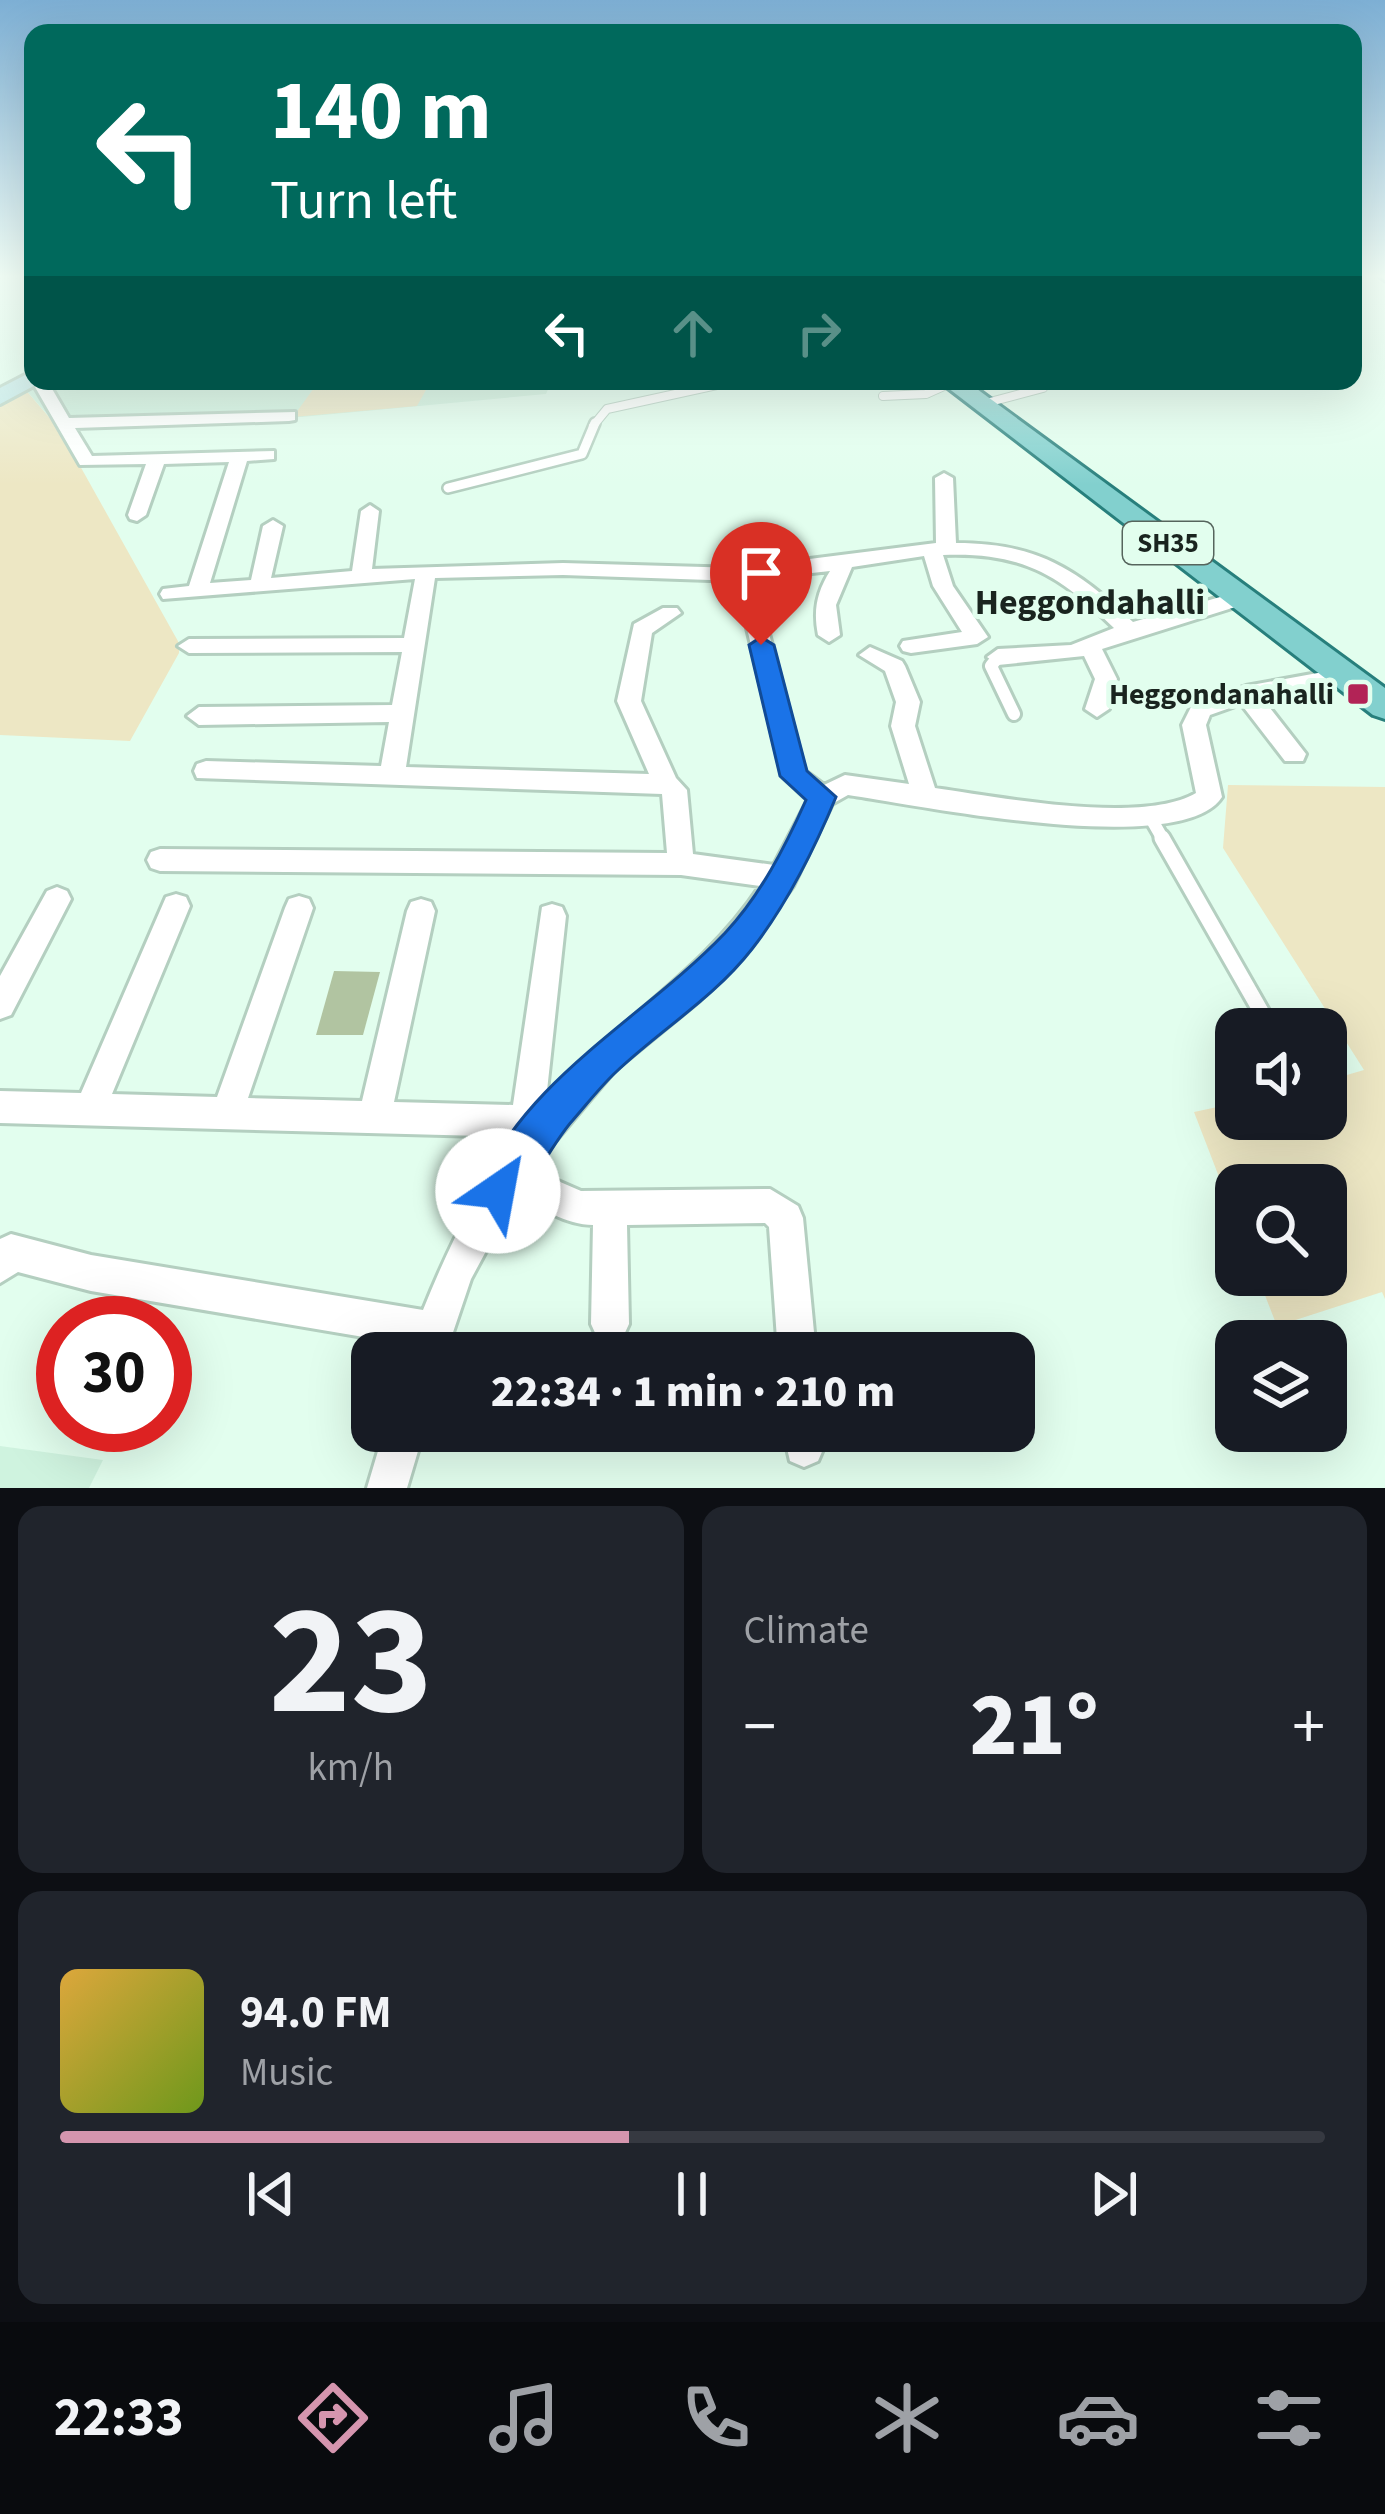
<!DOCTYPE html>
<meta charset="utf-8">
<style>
body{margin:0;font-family:"Source Sans 3",sans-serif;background:#20242c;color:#f1f3f6;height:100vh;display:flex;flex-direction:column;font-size:45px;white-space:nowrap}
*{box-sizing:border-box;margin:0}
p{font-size:39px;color:#9ea1a6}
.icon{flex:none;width:66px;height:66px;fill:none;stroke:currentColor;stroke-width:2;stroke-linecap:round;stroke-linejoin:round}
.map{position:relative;height:1488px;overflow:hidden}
.details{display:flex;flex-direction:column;gap:18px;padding:18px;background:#0d0f14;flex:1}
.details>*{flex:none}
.hud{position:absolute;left:24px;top:24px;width:1338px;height:366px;border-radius:24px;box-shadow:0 12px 48px #0002;background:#00695c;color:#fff;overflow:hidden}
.buttons{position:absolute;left:1215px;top:1008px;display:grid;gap:24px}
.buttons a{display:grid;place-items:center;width:132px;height:132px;border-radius:24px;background:#171b24;box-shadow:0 12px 48px #0002;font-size:60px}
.speed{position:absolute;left:36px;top:1296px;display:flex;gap:24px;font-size:60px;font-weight:700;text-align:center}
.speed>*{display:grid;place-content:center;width:156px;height:156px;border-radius:50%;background:#171b24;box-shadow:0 12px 48px #0002;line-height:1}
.speed .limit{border:18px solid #d22;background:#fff;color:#111}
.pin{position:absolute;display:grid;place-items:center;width:102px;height:102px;color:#fff;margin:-123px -51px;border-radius:50% 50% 50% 0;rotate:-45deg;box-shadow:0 0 12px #0007}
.pin .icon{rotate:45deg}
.me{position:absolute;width:132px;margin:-66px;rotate:33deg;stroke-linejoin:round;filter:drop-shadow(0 0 9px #0008)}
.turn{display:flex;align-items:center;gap:42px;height:252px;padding:0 48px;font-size:54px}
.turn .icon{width:156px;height:156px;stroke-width:2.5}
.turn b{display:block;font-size:84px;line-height:102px}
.lanes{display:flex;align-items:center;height:114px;padding:0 48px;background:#0003;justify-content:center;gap:60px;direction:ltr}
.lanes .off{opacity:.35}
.big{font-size:90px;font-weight:800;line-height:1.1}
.details .widget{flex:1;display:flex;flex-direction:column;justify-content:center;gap:18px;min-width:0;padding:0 42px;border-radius:24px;background:#20242c}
.details .dial{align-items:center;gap:0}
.dial b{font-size:156px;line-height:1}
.song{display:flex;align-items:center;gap:36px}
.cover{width:144px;height:144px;border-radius:18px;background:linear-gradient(135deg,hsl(40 70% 55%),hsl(80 70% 35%))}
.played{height:12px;border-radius:6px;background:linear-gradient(90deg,#d595ae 45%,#363941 45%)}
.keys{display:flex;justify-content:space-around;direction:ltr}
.heat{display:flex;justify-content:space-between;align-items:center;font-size:66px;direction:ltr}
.details .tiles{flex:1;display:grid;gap:18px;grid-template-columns:1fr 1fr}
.widget:last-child{grid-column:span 2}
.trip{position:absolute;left:351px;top:1332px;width:684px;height:120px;border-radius:24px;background:#171b24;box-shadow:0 12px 48px #0002;font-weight:800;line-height:120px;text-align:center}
.menu{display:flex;height:192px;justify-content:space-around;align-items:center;background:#090b0e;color:#9ea1a6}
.menu .icon{width:84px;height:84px}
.menu .active{color:#d595ae}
.menu b{font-size:54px;color:#f1f3f6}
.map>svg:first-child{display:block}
</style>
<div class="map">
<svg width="1385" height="1488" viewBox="0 0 1385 1488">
<rect width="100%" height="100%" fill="#e2feee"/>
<path fill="#cff3df" d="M39 381H552L546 394 301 417 60 429 24 388Z
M0 1446 103 1460 89 1488H0Z"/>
<path fill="#ede7c4" d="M319 381H431L417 406 293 417Z
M24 388 60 430 179 643V653L130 741 0 735V403Z
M1228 785 1385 787V1299L1382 1292 1277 1326 1257 1275H1326V1185H1236V1221L1194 1112 1236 1103V1119H1326V1081L1364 1070 1223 848Z"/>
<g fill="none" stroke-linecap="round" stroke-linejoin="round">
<path stroke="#7ca7b7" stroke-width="3" d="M1378 277 1385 282"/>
</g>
<path fill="#b1c4a1" d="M334 971 380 972 363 1035H316Z"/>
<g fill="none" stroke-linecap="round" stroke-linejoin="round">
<g stroke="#b4cfc0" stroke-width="10">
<path id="lane-far3" d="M883 396 926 394 955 381
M990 402 1043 388 1041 381
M593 426 607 409 735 381"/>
</g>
<g stroke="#b4cfc0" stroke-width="14">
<path id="lane-far2" d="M448 488 582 454 595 423"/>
</g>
<g stroke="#b4cfc0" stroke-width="18">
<path id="lane-far1" d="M998 657 991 666 1014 714
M1149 815 1164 841"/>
</g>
<g stroke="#b4cfc0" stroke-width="21">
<path id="lane" d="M1162 838 1271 1029"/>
</g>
<g stroke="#b4cfc0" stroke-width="6">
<path id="street" d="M36 381H52L51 387 69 418 295 412V420L289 421 75 428 92 456 274 451V459L247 461 210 583 251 580 263 526 273 520 283 526 271 578 352 571 361 511 370 505 379 511 372 569 563 563 739 568 936 543 935 478 944 473 953 478 956 543C1036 543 1076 568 1133 622L1241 591 1251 598 1248 603 1102 649 1117 679 1109 709 1097 717 1085 709 1095 679 1084 656 998 665 987 657 998 649 1071 645 1114 628C1058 574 1022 552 943 555L953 586 988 637 977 644 911 653 903 651 900 646 903 641 962 632 933 586 924 556 852 567 836 605 840 635 829 642 818 635C813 610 817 592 830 571L739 581 563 575 435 578 406 767 649 774 617 701 634 624 663 608H677L681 613 652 633 641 701 676 778 687 790 693 854 774 865 808 800 782 776 742 607 752 600 762 607 805 771 824 785 845 775 909 784 891 726 896 702 885 671 859 655 870 647 902 661 905 666 920 702 915 726 935 788C998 797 1142 825 1196 793L1182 725 1193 703 1246 686 1345 668 1356 676 1345 684 1263 699 1306 754 1303 761H1285L1241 704 1210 715 1206 725 1222 797C1182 860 917 805 848 795L832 804 793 886 741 957 699 1001 615 1070 536 1164 558 1181 581 1191 770 1189 798 1206 803 1218 816 1353H778L769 1227 765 1223 627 1225 629 1324 623 1337 610 1343 597 1337 591 1324 593 1225C567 1225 538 1208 518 1192L471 1279 446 1353H408L411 1345 91 1291 18 1272 0 1283V1239L11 1234 91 1255 423 1310C448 1248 477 1188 516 1137L0 1123V1091L81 1093 166 897 176 894 186 897 190 906 112 1094 217 1097 285 908 289 899 299 896 309 899 313 908 248 1098 362 1101 407 911 411 902 421 899 431 902 435 911 394 1102 513 1105 542 907 552 904 562 907 566 916 546 1100C613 1022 703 973 760 886L681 875 160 871 151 868 147 860 151 852 160 849 667 853 662 794 197 778 194 771 197 764 206 761 381 766 389 722 199 725 187 716 199 707 392 705 402 652 189 653 178 646 189 639 404 638 415 579 163 599 160 594 163 589 189 586 229 462 164 464 146 515 137 521 130 519 128 515 146 464 80 465 35 387Z
M57 887 67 891 71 899 11 1015 0 1019V976L47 891Z
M384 1431H424L407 1488H367Z
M783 1431H823L824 1447 818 1461 804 1467 790 1461Z"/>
</g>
<g stroke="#b4cfc0" stroke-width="6">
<path id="secondary" d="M33 371V381L41 382 0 404V388Z"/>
</g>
<g stroke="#277f7c" stroke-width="6">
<path id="primary" d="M939 381H966L1385 688V719L1373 715Z"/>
</g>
<use href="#lane-far3" stroke="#fff" stroke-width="8"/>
<use href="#lane-far2" stroke="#fff" stroke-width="9"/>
<use href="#lane-far1" stroke="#fff" stroke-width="12"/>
<use href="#lane" stroke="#fff" stroke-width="15"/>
<use href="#street" fill="#fff" fill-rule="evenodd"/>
<use href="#secondary" fill="#c0e7e7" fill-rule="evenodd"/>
<use href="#primary" fill="#82d0ce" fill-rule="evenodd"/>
</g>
<linearGradient id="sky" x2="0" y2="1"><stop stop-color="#7dafd4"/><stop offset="0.57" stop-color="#f2fff7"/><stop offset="1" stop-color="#f2fff7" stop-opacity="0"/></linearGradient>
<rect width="1385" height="485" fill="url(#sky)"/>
<path fill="#1a73e8" stroke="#114b97" stroke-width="3" d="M761 637 774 645 807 771 836 797C814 850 788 903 752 949 714 998 660 1030 616 1072 600 1087 587 1104 573 1120 549 1146 530 1197 498 1210L484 1204 478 1191C525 1078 644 1018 725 933 760 896 785 847 806 800L780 776 749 645Z"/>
<rect fill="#b22356" stroke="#e2feee" stroke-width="4.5" x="1346" y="682" width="24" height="24" rx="6"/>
<g text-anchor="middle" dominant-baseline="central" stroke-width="10" stroke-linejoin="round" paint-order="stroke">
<rect fill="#e2feee" stroke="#56655d" stroke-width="3" x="1123" y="522" width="90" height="42" rx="9"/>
<g font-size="27" font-weight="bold" fill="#1a241f">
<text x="1168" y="543">SH35</text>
</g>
<g font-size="30" font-weight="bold" fill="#1a241f" stroke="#e2feee" text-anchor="end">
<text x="1334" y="694">Heggondanahalli</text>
</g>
<g font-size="36" font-weight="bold" fill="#1a241f" stroke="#e2feee">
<text x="1090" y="602">Heggondahalli</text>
</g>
</g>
</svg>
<div class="buttons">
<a><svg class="icon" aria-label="sound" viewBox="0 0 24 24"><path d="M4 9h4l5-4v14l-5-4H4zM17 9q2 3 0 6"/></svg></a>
<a><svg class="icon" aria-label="search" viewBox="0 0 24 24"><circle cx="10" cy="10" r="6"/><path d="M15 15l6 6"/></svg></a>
<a><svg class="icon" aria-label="layers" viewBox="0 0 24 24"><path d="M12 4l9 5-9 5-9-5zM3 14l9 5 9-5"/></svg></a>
</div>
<div class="speed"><div class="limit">30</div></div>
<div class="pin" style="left:761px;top:645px;background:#d93025"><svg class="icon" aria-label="arrive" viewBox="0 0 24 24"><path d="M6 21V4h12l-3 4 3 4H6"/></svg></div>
<svg class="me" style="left:498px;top:1191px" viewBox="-20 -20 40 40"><circle r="19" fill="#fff"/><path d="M0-13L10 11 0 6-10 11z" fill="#1a73e8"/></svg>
<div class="trip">22:34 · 1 min · 210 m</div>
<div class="hud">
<div class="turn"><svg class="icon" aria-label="left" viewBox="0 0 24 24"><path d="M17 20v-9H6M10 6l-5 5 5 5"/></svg><div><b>140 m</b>Turn left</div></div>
<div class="lanes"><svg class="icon" aria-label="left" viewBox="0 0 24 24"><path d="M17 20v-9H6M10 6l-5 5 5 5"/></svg><svg class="icon off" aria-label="ahead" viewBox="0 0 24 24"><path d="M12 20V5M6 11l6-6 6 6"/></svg><svg class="icon off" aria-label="right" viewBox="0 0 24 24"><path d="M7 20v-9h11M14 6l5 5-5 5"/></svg></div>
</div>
</div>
<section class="details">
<div class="tiles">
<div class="widget dial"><b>23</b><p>km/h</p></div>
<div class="widget"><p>Climate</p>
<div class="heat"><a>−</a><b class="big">21°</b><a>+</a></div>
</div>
<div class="widget">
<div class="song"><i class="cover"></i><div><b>94.0 FM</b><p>Music</p></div></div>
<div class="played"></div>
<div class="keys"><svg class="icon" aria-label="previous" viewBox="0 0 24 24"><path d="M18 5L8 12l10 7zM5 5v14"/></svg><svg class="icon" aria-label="pause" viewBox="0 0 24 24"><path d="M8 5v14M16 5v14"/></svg><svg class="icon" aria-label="next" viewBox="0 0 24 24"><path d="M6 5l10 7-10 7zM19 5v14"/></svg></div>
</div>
</div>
</section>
<nav class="menu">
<b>22:33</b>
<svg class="icon active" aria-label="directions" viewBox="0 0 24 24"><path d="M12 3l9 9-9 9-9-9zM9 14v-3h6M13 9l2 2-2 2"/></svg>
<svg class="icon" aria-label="music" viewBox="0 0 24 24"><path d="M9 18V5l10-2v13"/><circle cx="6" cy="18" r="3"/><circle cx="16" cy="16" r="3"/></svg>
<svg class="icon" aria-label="phone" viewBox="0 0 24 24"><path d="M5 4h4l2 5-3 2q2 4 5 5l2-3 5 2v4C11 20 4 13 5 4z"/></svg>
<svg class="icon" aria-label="climate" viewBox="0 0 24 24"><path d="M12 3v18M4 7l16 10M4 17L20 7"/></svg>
<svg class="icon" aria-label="car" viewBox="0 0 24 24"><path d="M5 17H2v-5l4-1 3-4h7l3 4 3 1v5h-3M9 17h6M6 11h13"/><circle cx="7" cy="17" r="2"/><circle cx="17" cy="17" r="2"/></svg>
<svg class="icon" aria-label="filters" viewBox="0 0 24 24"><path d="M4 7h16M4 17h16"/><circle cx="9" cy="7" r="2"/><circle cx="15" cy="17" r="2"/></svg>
</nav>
